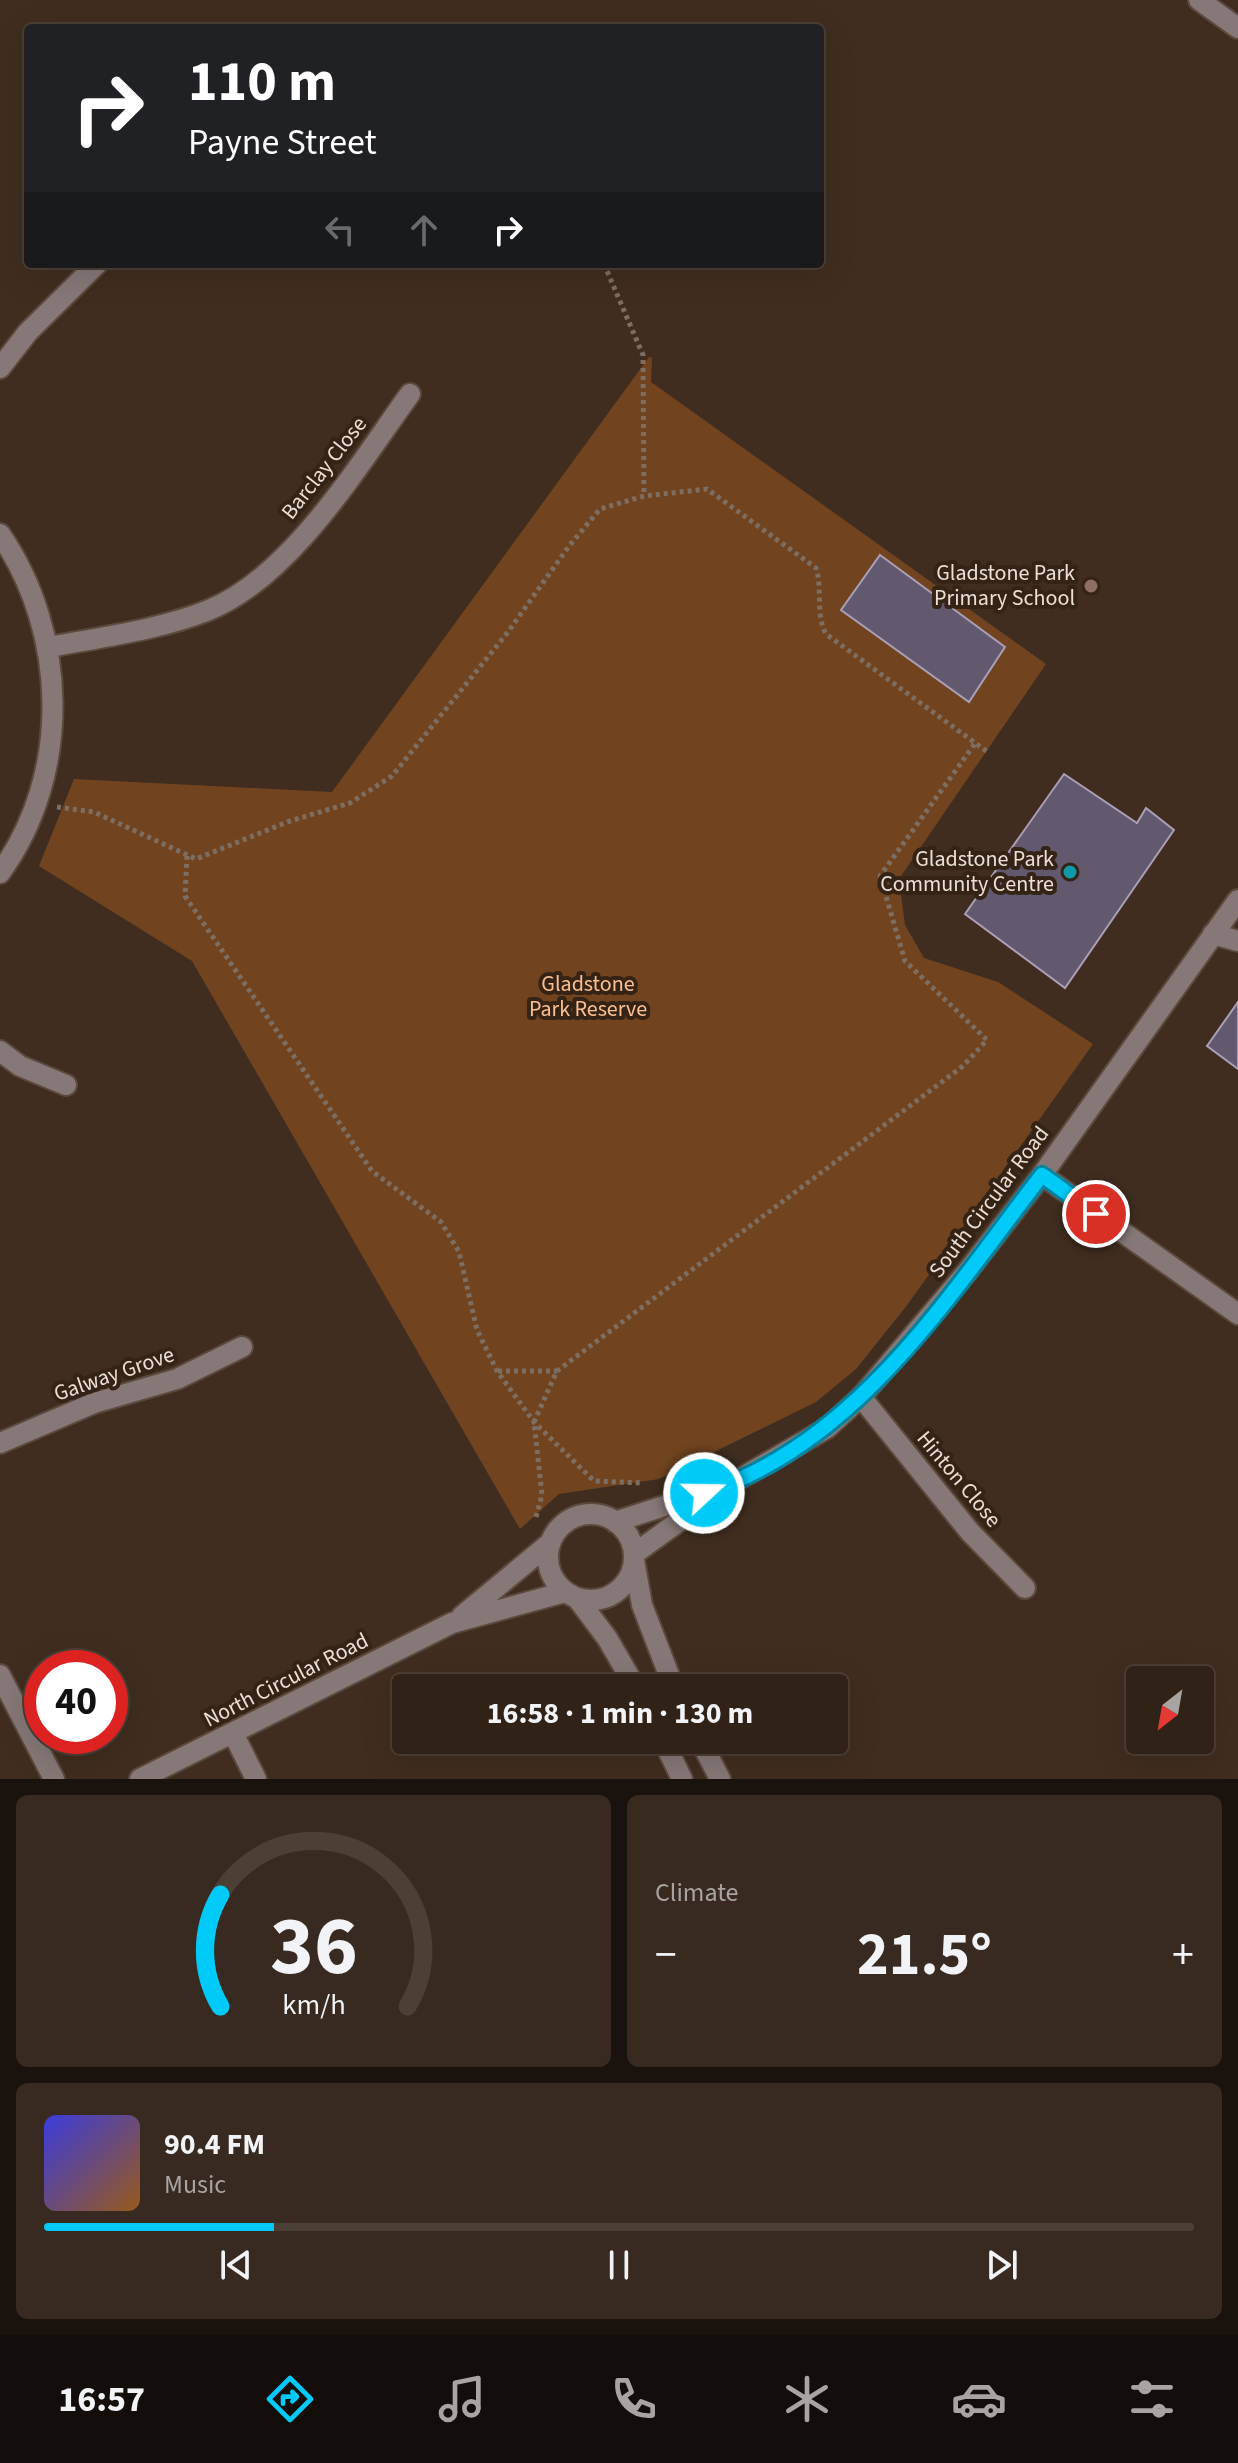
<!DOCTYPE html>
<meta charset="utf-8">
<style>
body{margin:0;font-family:"Source Sans 3",sans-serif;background:#382a20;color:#f1f3f6;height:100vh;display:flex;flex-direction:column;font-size:30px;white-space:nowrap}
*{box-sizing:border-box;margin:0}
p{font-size:26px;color:#a8a4a1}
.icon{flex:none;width:44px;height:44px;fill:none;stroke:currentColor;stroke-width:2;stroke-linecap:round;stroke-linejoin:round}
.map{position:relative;height:1779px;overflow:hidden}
.sheet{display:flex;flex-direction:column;gap:16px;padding:16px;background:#1a130d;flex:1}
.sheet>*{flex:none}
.guide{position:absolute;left:24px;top:24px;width:800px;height:244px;border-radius:8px;box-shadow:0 8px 32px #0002,0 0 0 2px #4b3f36;background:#202124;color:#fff;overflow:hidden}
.needle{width:52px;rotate:211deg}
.tools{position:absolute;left:1126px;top:1666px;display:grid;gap:16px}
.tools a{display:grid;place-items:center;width:88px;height:88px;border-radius:8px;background:#302217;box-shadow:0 8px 32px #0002,0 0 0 2px #4b3f36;font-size:40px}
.speed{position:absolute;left:24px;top:1650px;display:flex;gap:16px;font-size:40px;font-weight:700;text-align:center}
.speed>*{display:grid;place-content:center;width:104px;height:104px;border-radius:50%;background:#302217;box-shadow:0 8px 32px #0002,0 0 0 2px #4b3f36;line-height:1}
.speed .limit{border:12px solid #d22;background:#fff;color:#111}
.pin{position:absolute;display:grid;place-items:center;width:68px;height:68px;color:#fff;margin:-34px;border:4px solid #fff;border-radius:50%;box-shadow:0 2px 8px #0007}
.me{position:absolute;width:88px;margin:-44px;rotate:69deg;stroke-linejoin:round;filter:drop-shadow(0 0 6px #0008)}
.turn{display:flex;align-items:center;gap:28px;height:168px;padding:0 32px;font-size:36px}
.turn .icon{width:104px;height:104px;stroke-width:2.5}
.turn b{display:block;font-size:56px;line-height:68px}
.lanes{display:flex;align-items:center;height:76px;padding:0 32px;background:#0003;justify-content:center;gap:40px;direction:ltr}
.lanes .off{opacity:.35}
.big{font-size:60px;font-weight:700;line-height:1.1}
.sheet .card{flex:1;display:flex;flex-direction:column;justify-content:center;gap:12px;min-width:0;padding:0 28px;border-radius:12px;background:#382a20}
.sheet .dial{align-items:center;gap:0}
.dial svg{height:208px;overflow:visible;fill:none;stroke:#4b3f36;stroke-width:7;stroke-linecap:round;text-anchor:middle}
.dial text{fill:#f1f3f6;stroke:none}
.song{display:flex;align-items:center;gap:24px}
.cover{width:96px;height:96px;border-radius:12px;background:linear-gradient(135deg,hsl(240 70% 55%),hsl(30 70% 35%))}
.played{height:8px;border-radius:4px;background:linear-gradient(90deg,#00cbf8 20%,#4b3f36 20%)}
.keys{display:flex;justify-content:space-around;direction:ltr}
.heat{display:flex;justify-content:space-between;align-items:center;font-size:44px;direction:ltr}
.sheet .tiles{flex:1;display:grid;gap:16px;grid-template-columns:1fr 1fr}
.card:last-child{grid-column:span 2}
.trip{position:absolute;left:392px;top:1674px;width:456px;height:80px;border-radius:8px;background:#302217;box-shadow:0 8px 32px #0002,0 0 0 2px #4b3f36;font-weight:700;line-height:80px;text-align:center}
.dock{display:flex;height:128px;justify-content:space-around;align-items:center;background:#130e09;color:#a8a4a1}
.dock .icon{width:56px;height:56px}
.dock .current{color:#00cbf8}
.dock b{font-size:36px;color:#f1f3f6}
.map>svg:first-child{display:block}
</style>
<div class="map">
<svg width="1238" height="1779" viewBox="0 0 1238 1779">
<rect width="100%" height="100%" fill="#402d1f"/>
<path fill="#71441f" d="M649 357 652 358 651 382 1046 664 899 879 905 925 924 958 998 982 1093 1044 908 1304 856 1369 816 1402 659 1479 559 1494 520 1529 192 961 39 866 74 779 332 792Z"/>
<path fill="#62596f" stroke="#a99fb7" stroke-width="2" d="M880 555 1005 647 969 702 841 610Z
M1064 774 1137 823 1146 808 1174 830 1065 988 965 914Z
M1238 1002V1069L1207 1046Z"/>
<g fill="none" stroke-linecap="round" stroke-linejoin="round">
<g stroke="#5b493c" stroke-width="24">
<path id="minor" d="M1199 0 1238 28
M0 368 28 332 97 264
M0 534C68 633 72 774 0 873
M49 647C102 637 159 630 209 610 292 576 359 464 410 394
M1213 934 1238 941
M0 1051 20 1066 66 1085
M1042 1175 1238 1314
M861 1397 970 1532 1025 1588
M0 1443 94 1403 177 1379 242 1347
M548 1557a43 43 0 1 1 86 0a43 43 0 1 1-86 0Z
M615 1522 710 1491
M634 1554 729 1485 827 1428 861 1397 967 1272 1042 1175 1238 900
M634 1560 642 1605 674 1688
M577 1598 607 1638 636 1688
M462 1616 550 1543
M0 1675 54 1779
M233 1733 256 1779
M663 1740 682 1779
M700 1740 720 1779
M140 1779 452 1623 565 1592"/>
</g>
<path stroke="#7e6e61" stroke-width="5" stroke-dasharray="4 4" stroke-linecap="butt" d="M604 264 643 355 644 496
M57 807 94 812 196 859 290 821 350 803 392 776 508 632 569 546 600 509 644 496 707 489 816 568C823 590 815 614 826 634L989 753
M187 856 185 896 372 1171 441 1222 459 1252 477 1330 497 1371 534 1422 594 1481 643 1483
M498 1371H557
M536 1517 542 1495 534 1422 557 1371 963 1066 987 1040 905 961 880 876 976 742"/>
<use href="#minor" stroke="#857877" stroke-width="20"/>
</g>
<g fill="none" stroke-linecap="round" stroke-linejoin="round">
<g stroke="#0084a1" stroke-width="20">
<path id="route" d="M704 1493C857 1444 948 1296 1042 1175L1096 1214"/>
</g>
<use href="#route" stroke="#00cbf8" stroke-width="14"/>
</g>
<circle fill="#8d6e63" stroke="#352316" stroke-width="3" cx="1091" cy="586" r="8"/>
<circle fill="#0f9aa8" stroke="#352316" stroke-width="3" cx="1070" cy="872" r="8"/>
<g text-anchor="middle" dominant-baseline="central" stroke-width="8" stroke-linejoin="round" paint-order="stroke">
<g font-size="22" fill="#ebdfd6" stroke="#352316">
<text transform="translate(324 468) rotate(-52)">Barclay Close</text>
<text transform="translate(989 1202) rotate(-53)">South Circular Road</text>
<text transform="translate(114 1374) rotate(-19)">Galway Grove</text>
<text transform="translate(959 1479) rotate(50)">Hinton Close</text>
<text transform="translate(286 1680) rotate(-27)">North Circular Road</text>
</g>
<g font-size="22" fill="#ebdfd6" stroke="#352316" text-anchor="end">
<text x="1075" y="573">Gladstone Park<tspan x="1075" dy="25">Primary School</tspan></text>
<text x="1054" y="859">Gladstone Park<tspan x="1054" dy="25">Community Centre</tspan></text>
</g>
<g font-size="22" fill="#fcbf91" stroke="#352316">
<text x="588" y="984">Gladstone<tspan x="588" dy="25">Park Reserve</tspan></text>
</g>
</g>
</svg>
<div class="tools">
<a><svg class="needle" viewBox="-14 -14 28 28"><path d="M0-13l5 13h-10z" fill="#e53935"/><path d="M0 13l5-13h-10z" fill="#a8a4a1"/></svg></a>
</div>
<div class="speed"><div class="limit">40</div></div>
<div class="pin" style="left:1096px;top:1214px;background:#d93025"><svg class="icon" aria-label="arrive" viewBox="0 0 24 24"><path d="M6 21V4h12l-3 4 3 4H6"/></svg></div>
<svg class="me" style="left:704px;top:1493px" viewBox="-20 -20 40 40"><circle r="17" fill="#00cbf8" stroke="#fff" stroke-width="3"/><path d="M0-11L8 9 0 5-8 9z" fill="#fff"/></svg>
<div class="trip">16:58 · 1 min · 130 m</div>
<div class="guide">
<div class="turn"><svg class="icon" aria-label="right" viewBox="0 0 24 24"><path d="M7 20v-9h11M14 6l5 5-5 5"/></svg><div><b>110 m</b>Payne Street</div></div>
<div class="lanes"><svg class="icon off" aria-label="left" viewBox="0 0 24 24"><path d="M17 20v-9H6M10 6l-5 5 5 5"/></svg><svg class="icon off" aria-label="ahead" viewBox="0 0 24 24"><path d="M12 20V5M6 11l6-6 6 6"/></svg><svg class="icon" aria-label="right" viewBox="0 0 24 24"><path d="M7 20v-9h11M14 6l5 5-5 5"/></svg></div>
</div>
</div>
<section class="sheet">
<div class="tiles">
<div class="card dial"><svg viewBox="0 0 100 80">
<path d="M14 69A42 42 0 1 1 86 69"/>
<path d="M14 69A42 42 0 0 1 14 26" stroke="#00cbf8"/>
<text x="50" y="56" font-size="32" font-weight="700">36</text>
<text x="50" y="72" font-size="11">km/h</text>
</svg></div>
<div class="card"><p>Climate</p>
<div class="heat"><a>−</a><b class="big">21.5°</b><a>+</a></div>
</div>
<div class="card">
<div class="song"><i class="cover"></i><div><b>90.4 FM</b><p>Music</p></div></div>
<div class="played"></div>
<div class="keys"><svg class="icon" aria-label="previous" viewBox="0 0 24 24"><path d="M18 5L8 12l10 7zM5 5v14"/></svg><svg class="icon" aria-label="pause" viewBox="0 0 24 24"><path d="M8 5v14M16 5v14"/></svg><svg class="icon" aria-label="next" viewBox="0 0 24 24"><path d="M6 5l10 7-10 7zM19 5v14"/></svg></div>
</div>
</div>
</section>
<nav class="dock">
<b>16:57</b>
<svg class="icon current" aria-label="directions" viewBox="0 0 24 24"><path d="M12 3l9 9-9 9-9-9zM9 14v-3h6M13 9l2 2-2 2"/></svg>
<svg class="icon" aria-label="music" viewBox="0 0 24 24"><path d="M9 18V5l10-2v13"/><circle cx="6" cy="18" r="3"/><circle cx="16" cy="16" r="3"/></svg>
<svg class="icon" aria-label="phone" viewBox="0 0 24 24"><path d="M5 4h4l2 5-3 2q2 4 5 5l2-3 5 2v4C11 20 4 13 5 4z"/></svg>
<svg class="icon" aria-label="climate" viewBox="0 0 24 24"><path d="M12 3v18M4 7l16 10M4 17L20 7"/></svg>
<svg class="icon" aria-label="car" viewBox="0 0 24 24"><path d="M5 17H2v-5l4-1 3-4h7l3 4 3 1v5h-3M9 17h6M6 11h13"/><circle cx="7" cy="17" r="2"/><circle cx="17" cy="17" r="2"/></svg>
<svg class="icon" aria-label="filters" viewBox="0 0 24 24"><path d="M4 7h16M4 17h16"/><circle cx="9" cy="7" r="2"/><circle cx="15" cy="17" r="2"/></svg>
</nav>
